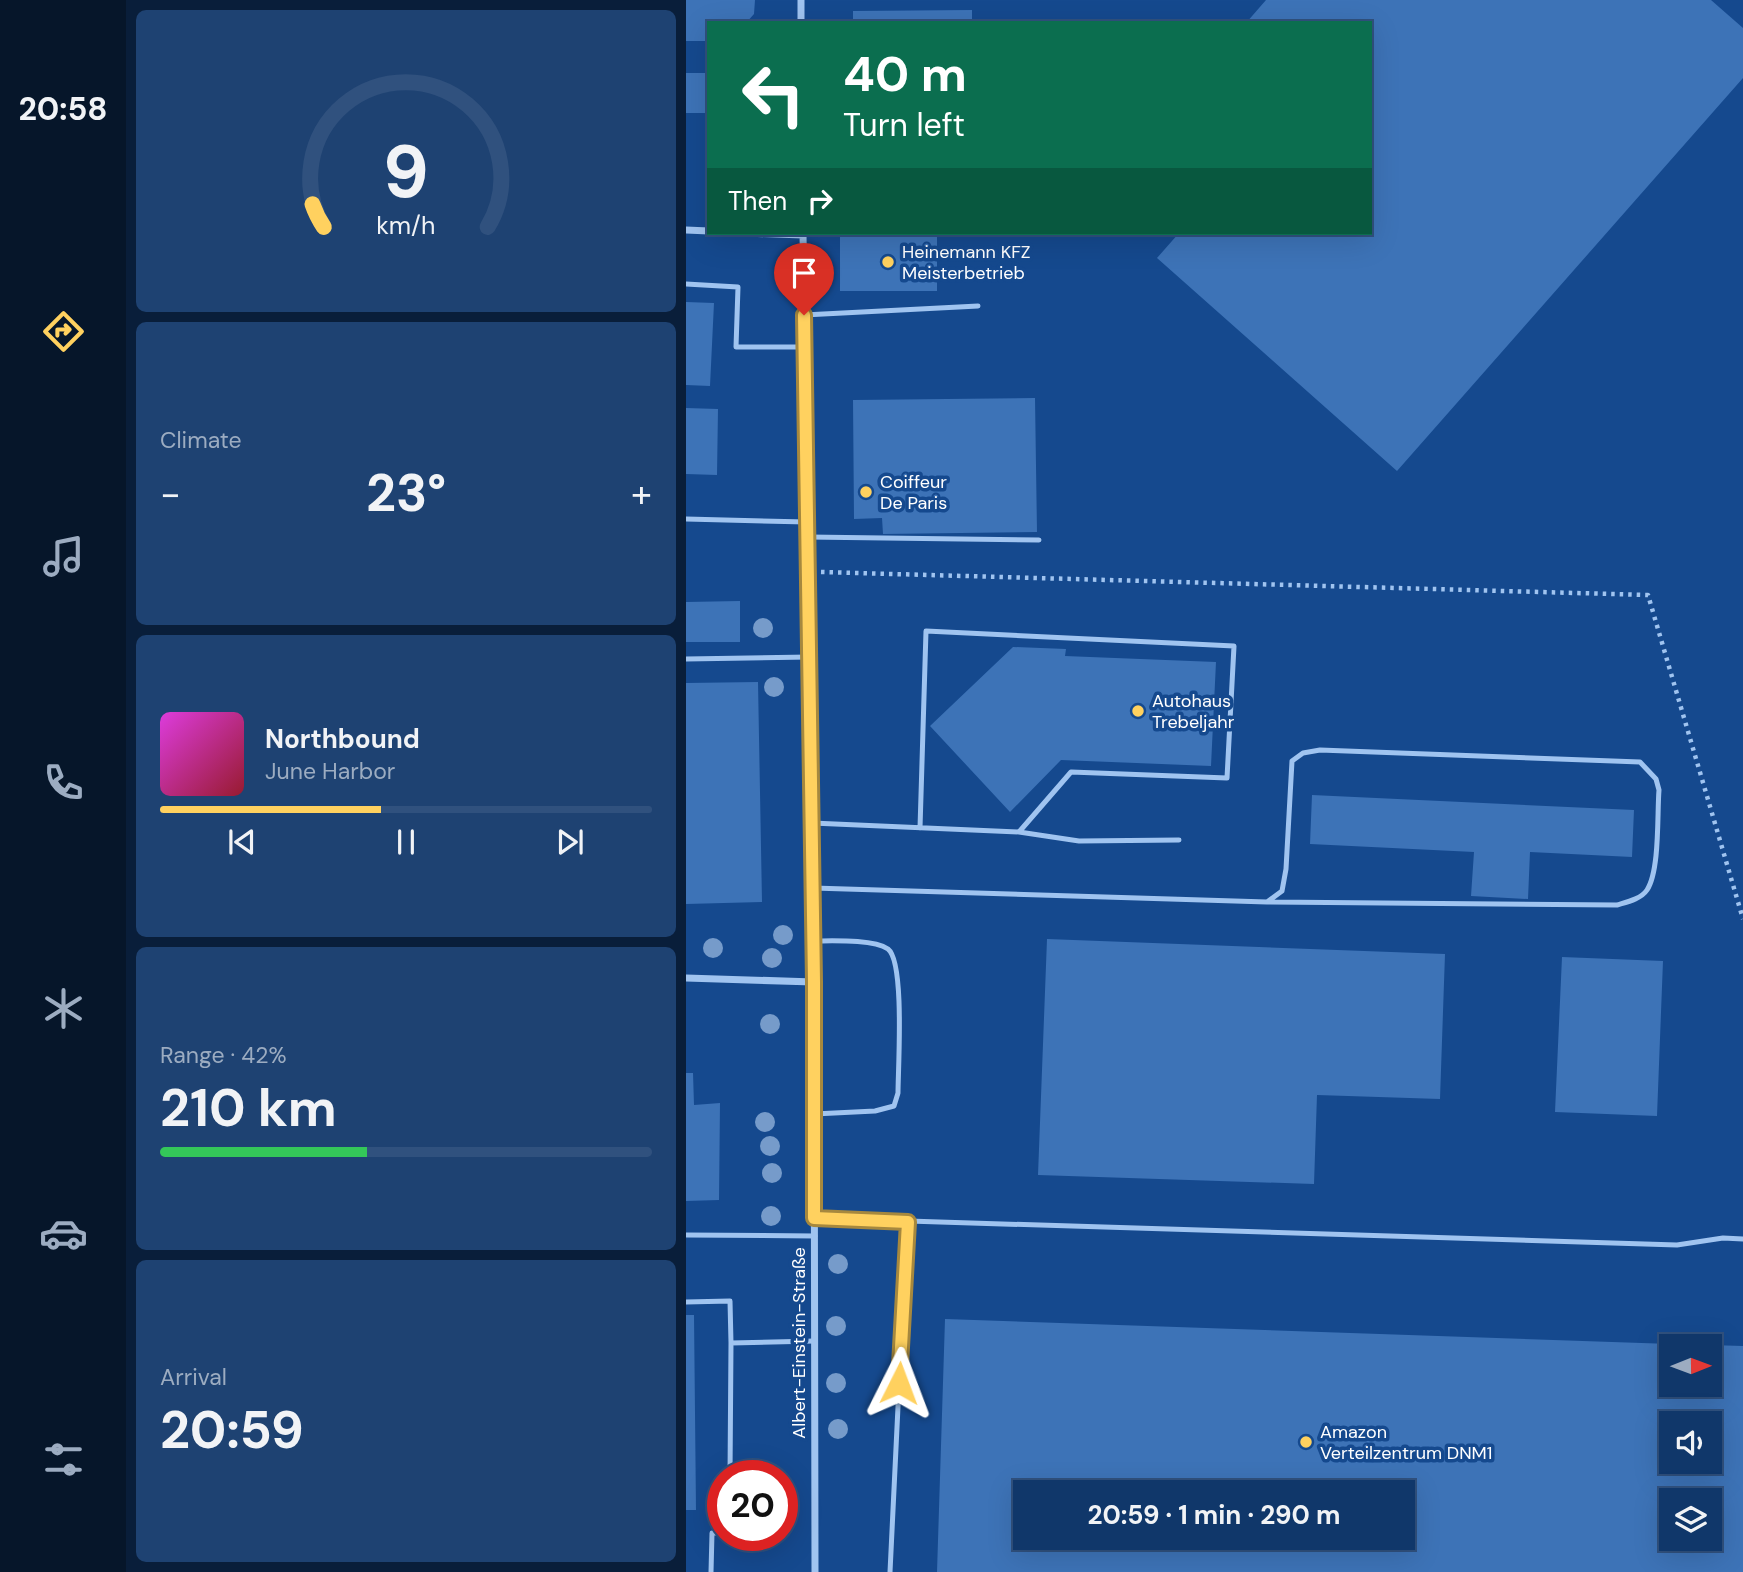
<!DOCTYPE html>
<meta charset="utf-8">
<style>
body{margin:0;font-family:"DM Sans",sans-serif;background:#1e4272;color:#f1f3f6;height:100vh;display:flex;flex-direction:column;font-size:26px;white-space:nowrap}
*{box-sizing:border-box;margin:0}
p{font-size:23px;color:#9cacc1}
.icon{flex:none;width:38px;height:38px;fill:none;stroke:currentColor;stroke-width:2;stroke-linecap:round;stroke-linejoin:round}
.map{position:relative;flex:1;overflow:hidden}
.panel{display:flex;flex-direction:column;gap:10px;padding:10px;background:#091e3a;width:560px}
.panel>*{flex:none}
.guide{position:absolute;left:21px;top:21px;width:665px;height:214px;border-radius:0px;box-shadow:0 7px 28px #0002,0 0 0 2px #30517e;background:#0b6e4f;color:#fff;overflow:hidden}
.needle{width:46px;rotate:89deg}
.tools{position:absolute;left:973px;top:1334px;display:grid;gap:14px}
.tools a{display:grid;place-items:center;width:63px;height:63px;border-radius:0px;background:#10376a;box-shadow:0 7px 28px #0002,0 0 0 2px #30517e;font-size:35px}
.speed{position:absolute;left:21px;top:1460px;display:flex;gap:14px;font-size:35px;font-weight:700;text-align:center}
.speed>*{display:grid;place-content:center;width:91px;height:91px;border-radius:50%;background:#10376a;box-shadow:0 7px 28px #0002,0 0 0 2px #30517e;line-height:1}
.speed .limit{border:10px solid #d22;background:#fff;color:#111}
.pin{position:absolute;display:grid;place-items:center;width:60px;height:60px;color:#fff;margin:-72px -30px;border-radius:50% 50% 50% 0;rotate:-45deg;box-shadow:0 0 7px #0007}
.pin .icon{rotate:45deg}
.me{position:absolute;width:77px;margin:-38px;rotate:3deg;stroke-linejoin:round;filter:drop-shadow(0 0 5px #0008)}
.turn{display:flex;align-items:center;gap:24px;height:147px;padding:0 21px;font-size:32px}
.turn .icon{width:91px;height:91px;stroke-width:2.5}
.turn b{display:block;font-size:49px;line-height:60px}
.then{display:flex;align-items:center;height:66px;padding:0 21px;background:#0003;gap:14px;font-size:26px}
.big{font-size:52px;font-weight:700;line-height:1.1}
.panel .tile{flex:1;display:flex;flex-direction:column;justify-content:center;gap:10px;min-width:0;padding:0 24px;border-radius:10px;background:#1e4272}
.panel .dial{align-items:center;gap:0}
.dial svg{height:182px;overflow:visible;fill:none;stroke:#30517e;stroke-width:7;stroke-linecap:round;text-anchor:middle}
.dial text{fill:#f1f3f6;stroke:none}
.song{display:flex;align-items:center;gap:21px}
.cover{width:84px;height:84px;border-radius:10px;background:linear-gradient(135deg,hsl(300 70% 55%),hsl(350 70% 35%))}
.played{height:7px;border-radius:4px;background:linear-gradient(90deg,#ffd15f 45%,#30517e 45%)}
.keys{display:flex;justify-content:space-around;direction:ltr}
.heat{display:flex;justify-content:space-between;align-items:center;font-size:38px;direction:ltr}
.charge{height:10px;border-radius:5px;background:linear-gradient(90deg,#34c759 42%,#30517e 0)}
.trip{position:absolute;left:327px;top:1480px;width:402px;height:70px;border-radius:0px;background:#10376a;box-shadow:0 7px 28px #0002,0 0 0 2px #30517e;font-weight:700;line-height:70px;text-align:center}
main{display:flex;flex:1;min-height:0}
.dock{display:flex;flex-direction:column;width:126px;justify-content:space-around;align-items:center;background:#06162a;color:#9cacc1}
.dock .icon{width:49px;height:49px}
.dock .on{color:#ffd15f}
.dock b{font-size:32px;color:#f1f3f6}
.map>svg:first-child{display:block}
</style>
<main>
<nav class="dock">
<b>20:58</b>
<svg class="icon on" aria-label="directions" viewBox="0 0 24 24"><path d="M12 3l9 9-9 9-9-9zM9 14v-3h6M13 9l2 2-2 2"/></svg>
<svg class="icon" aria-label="music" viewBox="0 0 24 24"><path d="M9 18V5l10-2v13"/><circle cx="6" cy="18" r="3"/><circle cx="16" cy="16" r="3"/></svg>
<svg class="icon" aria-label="phone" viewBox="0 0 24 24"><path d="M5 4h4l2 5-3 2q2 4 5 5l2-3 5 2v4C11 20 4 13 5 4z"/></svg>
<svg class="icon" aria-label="climate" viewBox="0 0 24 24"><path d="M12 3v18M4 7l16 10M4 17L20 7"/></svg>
<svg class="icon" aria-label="car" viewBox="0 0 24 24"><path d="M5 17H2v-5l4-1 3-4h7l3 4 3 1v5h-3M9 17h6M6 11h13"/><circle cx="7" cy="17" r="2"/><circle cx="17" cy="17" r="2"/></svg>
<svg class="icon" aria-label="filters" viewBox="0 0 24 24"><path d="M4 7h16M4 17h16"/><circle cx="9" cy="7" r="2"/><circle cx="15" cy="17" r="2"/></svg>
</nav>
<section class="panel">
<div class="tile dial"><svg viewBox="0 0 100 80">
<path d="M14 69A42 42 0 1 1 86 69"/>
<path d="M14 69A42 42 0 0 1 9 59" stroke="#ffd15f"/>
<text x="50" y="56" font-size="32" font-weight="700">9</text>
<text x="50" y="72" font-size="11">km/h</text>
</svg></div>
<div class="tile"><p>Climate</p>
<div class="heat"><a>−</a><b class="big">23°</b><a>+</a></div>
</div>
<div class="tile">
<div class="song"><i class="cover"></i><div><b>Northbound</b><p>June Harbor</p></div></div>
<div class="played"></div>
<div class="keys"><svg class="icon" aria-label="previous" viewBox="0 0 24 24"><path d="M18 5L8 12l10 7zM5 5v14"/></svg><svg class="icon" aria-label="pause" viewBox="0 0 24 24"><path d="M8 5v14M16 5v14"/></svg><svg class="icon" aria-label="next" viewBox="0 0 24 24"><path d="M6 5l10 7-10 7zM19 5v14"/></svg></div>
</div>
<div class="tile"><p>Range · 42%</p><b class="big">210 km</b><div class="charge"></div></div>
<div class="tile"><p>Arrival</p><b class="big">20:59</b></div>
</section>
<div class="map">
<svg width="1057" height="1572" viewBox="0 0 1057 1572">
<rect width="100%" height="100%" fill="#15498e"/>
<path fill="#3d73b7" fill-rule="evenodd" d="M0 0H69L68 14 60 23H23V41H0Z
M580 0H1025L1057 28V78L711 471 471 258 493 233H684V23H560Z
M286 10V23H167V11Z
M0 73H23V113H0Z
M154 233H251V291H154Z
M0 302 28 303 24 386 0 385Z
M349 398 351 532 197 534 196 518 168 519 167 400Z
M0 408 32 409 31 475 0 474Z
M54 601V642H0V602Z
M327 647 380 649 379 656 530 662 525 766 375 760 324 812 244 726Z
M72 682 76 902 0 904V683Z
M626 795 948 810 946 857 844 852 842 899 785 896 788 852 624 844Z
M361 939 759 954 754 1099 631 1095 628 1184 352 1175Z
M876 957 977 961 971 1116 869 1112Z
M0 1073H7L8 1105 34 1103 33 1200 0 1201Z
M0 1315H8L10 1510H0Z
M259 1319 985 1344V1384H1024V1345L1057 1346V1572H251ZM985 1423H1024V1461H985ZM340 1493H718V1538H340ZM985 1500H1024V1538H985Z"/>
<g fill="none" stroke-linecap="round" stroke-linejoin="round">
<path stroke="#a0c4f0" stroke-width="4.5" stroke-dasharray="3.5 5" stroke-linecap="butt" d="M135 572 962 595 1057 919"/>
<path stroke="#a0c4f0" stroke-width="5" d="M0 284 52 287 50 347H119
M118 315 292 306
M0 519 121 522
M122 537 353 540
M0 659 123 657
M126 823 333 832 385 772 541 778 548 646 240 631 234 828
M333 832 393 841 493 840
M127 888 581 902 596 891 600 869 606 761 617 753 634 750 954 762 970 779 973 790C971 814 974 870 961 890 955 899 941 902 931 905L581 902
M128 941C146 941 187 939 202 949 219 962 212 1069 212 1093L208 1106 189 1111 128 1114
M128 1218 991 1245 1037 1238 1057 1239
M0 1235 129 1236
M0 1302 44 1301 45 1343 129 1341
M44 1475 45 1343
M25 1572 26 1533H37
M204 1572 221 1221"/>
<path stroke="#a0c4f0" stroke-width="7" d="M115 0V23
M0 230 23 231
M58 233 117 235
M117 233 128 982 129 1572
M0 978 128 982"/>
</g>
<g fill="#769bca">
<circle cx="77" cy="628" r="10"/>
<circle cx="88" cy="687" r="10"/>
<circle cx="97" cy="935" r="10"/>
<circle cx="27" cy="948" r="10"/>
<circle cx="86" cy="958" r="10"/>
<circle cx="84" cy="1024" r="10"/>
<circle cx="79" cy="1122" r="10"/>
<circle cx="84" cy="1146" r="10"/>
<circle cx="86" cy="1173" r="10"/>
<circle cx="85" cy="1216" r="10"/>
<circle cx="152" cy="1264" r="10"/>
<circle cx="150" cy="1326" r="10"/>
<circle cx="150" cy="1383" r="10"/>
<circle cx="152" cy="1429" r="10"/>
</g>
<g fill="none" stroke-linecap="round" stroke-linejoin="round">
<g stroke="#a6883e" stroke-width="18">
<path id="route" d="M118 315 128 982V1218L222 1222 213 1383"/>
</g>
<use href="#route" stroke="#ffd15f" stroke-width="12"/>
</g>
<g fill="#ffd15f" stroke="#15498e" stroke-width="2.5">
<circle cx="202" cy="262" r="7"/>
<circle cx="180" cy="492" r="7"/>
<circle cx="452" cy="711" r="7"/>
<circle cx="620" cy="1442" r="7"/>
</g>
<g text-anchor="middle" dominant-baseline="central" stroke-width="7" stroke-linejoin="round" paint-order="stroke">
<g font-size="18" fill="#fff" stroke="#15498e" text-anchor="start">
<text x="216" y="252">Heinemann KFZ<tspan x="216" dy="21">Meisterbetrieb</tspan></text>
<text x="194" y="482">Coiffeur<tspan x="194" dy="21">De Paris</tspan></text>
<text x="466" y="701">Autohaus<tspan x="466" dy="21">Trebeljahr</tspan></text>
<text x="634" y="1432">Amazon<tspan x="634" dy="21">Verteilzentrum DNM1</tspan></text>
</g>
<g font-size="18" fill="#fff" stroke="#15498e">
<text transform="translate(113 1343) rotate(-90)">Albert-Einstein-Straße</text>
</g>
</g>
</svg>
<div class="tools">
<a><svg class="needle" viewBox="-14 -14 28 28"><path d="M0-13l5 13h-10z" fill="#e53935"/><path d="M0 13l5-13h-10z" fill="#9cacc1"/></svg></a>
<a><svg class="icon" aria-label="sound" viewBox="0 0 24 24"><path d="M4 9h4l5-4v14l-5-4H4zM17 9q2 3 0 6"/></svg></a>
<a><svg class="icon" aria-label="layers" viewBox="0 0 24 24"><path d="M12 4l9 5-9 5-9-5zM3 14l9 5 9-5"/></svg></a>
</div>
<div class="speed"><div class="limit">20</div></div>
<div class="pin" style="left:118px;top:315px;background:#d93025"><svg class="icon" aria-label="arrive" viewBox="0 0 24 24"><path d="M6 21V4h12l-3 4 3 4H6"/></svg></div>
<svg class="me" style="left:213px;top:1383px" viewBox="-20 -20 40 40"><path d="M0-17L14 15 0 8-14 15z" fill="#ffd15f" stroke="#fff" stroke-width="4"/></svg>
<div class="trip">20:59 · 1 min · 290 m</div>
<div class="guide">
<div class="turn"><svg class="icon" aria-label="left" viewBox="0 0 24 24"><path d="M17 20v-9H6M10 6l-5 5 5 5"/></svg><div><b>40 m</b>Turn left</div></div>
<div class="then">Then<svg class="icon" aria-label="right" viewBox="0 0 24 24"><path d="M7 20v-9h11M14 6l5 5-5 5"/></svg></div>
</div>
</div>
</main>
